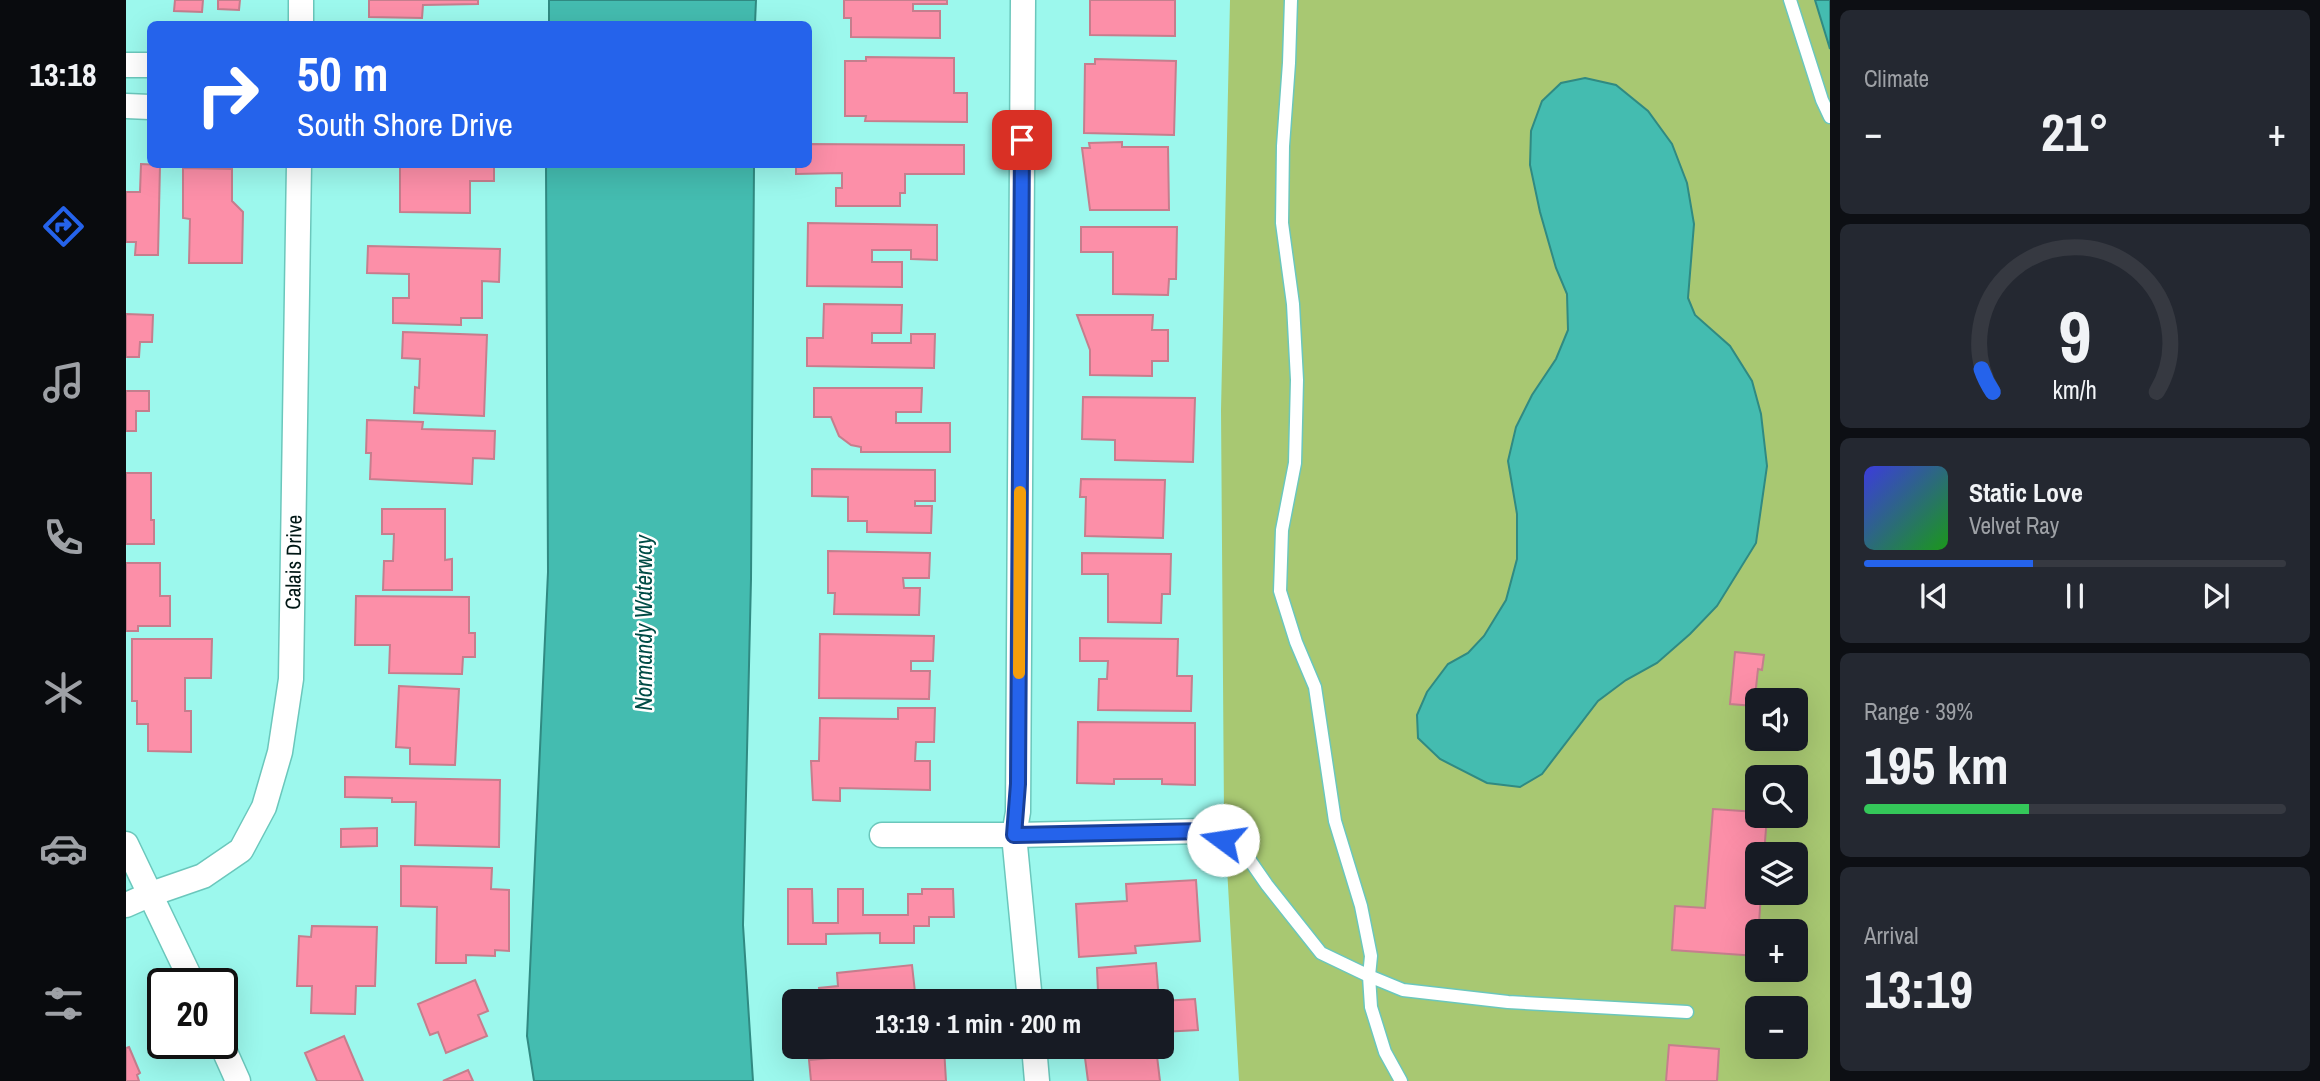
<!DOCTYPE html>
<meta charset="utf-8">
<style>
body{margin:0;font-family:"Archivo Narrow",sans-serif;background:#242831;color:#f1f3f6;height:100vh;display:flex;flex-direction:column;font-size:26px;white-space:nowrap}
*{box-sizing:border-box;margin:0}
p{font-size:23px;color:#9ea1a6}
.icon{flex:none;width:38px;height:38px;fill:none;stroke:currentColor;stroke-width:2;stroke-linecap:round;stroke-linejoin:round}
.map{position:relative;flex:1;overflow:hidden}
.panel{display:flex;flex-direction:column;gap:10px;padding:10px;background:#0d0f14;width:490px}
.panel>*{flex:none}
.banner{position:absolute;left:21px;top:21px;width:665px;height:147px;border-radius:10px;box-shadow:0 7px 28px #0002;background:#2563eb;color:#fff;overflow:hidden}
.fabs{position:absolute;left:1619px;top:688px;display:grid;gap:14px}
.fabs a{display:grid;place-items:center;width:63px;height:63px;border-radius:10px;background:#171b24;box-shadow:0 7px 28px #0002;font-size:35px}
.speed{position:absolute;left:21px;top:968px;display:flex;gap:14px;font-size:35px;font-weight:700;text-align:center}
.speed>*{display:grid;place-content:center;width:91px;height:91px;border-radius:50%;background:#171b24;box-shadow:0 7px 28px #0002;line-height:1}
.speed .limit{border:4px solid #111;border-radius:10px;background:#fff;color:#111}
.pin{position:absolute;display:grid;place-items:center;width:60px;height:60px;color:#fff;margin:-30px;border-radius:14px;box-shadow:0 4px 10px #0006}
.me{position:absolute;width:77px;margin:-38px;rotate:284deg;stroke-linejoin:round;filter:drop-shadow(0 0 5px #0008)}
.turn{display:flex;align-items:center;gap:24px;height:147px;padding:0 35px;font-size:32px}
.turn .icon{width:91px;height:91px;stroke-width:2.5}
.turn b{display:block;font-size:49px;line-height:60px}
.big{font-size:52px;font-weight:800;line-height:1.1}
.panel .tile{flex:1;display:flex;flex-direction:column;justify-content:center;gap:10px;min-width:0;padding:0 24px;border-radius:10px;background:#242831}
.panel .dial{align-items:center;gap:0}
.dial svg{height:182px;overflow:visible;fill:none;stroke:#363941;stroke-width:7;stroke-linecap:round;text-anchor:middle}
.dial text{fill:#f1f3f6;stroke:none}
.song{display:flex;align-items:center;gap:21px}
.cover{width:84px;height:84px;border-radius:10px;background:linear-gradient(135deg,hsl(240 70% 55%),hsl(120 70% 35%))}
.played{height:7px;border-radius:4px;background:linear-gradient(90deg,#2563eb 40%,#363941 40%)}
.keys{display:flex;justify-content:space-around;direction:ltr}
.heat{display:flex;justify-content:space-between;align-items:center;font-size:38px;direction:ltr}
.charge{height:10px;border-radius:5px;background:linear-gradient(90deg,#34c759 39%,#363941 0)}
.trip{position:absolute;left:656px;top:989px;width:392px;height:70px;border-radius:10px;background:#171b24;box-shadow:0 7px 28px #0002;font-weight:800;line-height:70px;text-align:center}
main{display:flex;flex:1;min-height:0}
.tabs{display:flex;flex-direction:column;width:126px;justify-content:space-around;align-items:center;background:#090b0e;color:#9ea1a6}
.tabs .icon{width:49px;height:49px}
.tabs .current{color:#2563eb}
.tabs b{font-size:32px;color:#f1f3f6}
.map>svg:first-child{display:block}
</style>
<main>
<nav class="tabs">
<b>13:18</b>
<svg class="icon current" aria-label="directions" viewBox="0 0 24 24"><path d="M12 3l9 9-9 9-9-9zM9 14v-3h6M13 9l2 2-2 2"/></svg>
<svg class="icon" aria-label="music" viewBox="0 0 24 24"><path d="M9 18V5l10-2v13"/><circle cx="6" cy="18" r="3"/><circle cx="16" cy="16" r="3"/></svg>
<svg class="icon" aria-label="phone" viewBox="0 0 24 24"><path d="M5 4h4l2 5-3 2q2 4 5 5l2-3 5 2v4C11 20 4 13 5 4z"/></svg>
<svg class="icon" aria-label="climate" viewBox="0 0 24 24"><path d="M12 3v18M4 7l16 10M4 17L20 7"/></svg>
<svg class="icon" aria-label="car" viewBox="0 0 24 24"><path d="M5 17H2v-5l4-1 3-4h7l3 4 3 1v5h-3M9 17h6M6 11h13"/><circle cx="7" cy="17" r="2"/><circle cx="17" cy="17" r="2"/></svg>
<svg class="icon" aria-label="filters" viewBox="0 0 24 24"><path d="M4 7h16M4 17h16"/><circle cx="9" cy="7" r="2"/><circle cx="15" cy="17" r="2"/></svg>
</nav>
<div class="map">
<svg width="1704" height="1081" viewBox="0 0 1704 1081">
<rect width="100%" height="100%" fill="#9cf8ed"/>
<path fill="#a8c872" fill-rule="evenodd" d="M1104 0H1704V1081H1113L1098 814 1095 410ZM1631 700H1670V738H1631ZM1631 777H1670V816H1631ZM1631 854H1670V892H1631ZM1631 931H1670V970H1631ZM1631 1008H1670V1046H1631Z"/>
<path fill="#44bcb0" stroke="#308a82" stroke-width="2" d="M423 0H630L629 24H423Z
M1689 0H1704V49Z
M1459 78 1490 85 1522 111 1546 144 1561 183 1568 224 1562 298 1569 315 1604 346 1626 381 1635 414 1641 466 1630 543 1591 606 1564 634 1531 663 1500 680 1472 701 1416 774 1394 787 1361 783 1314 759 1292 738 1291 715 1301 692 1322 664 1342 653 1358 636 1380 600 1391 559V514L1382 461 1390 427 1406 395 1430 359 1442 330 1441 294 1430 268 1414 212 1404 165 1405 131 1416 101 1435 83Z
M420 165H628L625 579 617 925 627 1081H408L401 1036 422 572Z"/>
<path fill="#fc8fa8" stroke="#c57e8d" stroke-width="2" d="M49 0H77L76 12 48 11Z
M92 0H114L113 10 92 9Z
M243 0H352V4L297 5 296 18 243 17Z
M718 0H821V4H787V11H814V38L725 37V18H718Z
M964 0H1049V36L964 35Z
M740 57 828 58V93H841V122L739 121 740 116H719V61H740Z
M969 59 1050 61 1048 135 958 133 959 64H969Z
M996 142V147H1042L1043 210H964L956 148H964L963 143Z
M682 144 838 145V174H779V193H774V206H710V188H716V173L670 174V164H682Z
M15 164 34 165 32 255H9L10 242H0V192H14Z
M368 164V181H344V213L274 212V165Z
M57 168 106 169V201L117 212 116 263H63L64 219 57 218Z
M682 223 811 225V260L785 259V250H746V262H776V287L681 286Z
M955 227H1051L1050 279H1043L1042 295 987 294V252H955Z
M242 246 374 249 373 282 356 281V318H335V325L267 323V298H283V274L241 273Z
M698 304 776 305 775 333H746V343H785V334H809L808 368 681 366V338H697Z
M0 314 27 315 26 342H14L13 357H0Z
M951 315H1027L1026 330H1042V361H1026V376L964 375V350Z
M277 332 361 335 358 416 288 413 289 387 293 388 294 359 276 358Z
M688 388H796L795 412H770V423H824V452H735V447L725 445 713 436 705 417H688Z
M0 391H23V411H10V431H0Z
M957 397 1069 398 1067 462 989 460V440L956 439Z
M241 420 297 422 296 429 369 431 368 459 347 458 346 484 244 479 245 453H240Z
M686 469 809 470V501H789V506H806L805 533 741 532V521H722V497L686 496Z
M0 473H25V520H28V544H0Z
M955 479 1039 480 1037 538 959 536 960 497H954Z
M256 509H319V560L326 559V590H257L258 561H267L268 534H256Z
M702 551 804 553 803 578H777L778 588H794L793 615 708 614 709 593H702Z
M956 553 1045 554 1044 594H1036L1035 623 982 622V574H956Z
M0 563H34V596H44V626H12V631H0Z
M230 596 343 597V633H349V657H337L336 674 263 673 264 645H229Z
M694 634 808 636 807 661H785V671H804L803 699 693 698Z
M954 638 1052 639 1051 676H1066L1065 711 972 710 973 679H981L982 661H954Z
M6 639H86L85 678H59V711H65V752L22 751V724H11V701H6Z
M1609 652 1638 655 1636 670 1632 669 1628 706 1604 704Z
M273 686 333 689 329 765 284 764V748L270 747Z
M772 708H809L808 742H790L789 761H804V790L714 788V801L687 800 685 761H693L694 718 772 719Z
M952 722 1069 723V785L1036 784V779H988V784L951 783Z
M219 777 374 780 373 847 289 845 290 802H266V798L219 797Z
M1587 809 1631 812V816H1641L1638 854H1631V892H1635L1631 956 1546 950 1549 906 1579 908Z
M251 828V846L215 847V829Z
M275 866 366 868 365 889 383 890V951L369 950V956L340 955V963H310L311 907 275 906Z
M1070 880 1074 941 1009 946 1010 953 953 957 950 904 1001 901 1000 884Z
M662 889H686L687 923H712V889H737V915H782V894H796V889H827L828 917H803V926H788V943H754V933L700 934V944H662Z
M186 926 251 927 249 986H230L229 1014 185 1013 186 986H171L173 936 185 937Z
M1030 963 1033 1001H978L977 991 972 992 971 968Z
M786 965 789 992 775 993 776 1001H694L693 988 712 986 711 973Z
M349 980 362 1011 352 1015 361 1036 320 1053 312 1032 304 1035 292 1004Z
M1069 999 1072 1030 1036 1032V1001Z
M218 1036 237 1081H191L179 1053Z
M1543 1045 1593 1049 1591 1081H1540Z
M3 1047 14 1073 11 1075 13 1081H0V1048Z
M818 1048 820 1081H685L683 1060Z
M1030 1048 1034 1081H962L959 1058Z
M342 1070 347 1081H317Z"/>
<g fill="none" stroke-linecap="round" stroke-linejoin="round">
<g stroke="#6bc7bc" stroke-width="15">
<path id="service" d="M1165 0 1163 63 1157 146 1156 223 1167 304 1171 380 1169 463 1156 530 1154 591 1170 642 1189 687 1209 821 1235 906 1245 956 1243 976 1245 1007 1259 1052 1275 1081
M1664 0 1696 100 1704 117
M1079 831 1116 849 1141 885 1195 953 1243 976 1277 990 1382 1002 1561 1012"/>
</g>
<g stroke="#6bc7bc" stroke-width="27">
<g id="minor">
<path d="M897 0 892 812 888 835 904 1001"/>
<path d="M175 24V0"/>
<path d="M0 65H24"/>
<path d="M0 106 24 107"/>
<path d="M756 835H888L1079 831"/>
<path d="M0 844 67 984"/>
<path id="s1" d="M0 905 25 894 77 876 115 850 138 807 154 752 165 679 173 164"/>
<path d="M95 1043 112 1081"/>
<path d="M908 1046 911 1081"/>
</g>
</g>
<use href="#service" stroke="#fff" stroke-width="12"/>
<use href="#minor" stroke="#fff" stroke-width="24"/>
</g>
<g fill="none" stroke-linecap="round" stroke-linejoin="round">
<g stroke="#184099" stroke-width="18">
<path id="route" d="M896 140 892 784 888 835 1079 831 1097 840"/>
</g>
<use href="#route" stroke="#2563eb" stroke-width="12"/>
<path stroke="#f59e0b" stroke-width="12" d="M893 673 894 492"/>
</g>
<g text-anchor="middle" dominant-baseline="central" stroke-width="5" stroke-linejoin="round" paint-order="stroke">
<g font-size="21" fill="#001715" stroke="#fff">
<text stroke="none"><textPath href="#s1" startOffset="425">Calais Drive</textPath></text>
</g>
<g font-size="23" font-style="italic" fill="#004c46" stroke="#fff">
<text transform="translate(517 623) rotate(-90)">Normandy Waterway</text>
</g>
</g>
</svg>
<div class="fabs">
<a><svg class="icon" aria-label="sound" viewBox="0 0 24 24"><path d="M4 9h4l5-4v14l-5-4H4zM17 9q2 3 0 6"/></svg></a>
<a><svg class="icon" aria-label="search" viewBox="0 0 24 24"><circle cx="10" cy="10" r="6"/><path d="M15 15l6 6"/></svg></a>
<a><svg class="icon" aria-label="layers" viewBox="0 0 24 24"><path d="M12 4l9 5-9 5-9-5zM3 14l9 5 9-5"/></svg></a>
<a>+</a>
<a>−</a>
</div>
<div class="speed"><div class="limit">20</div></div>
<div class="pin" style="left:896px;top:140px;background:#d93025"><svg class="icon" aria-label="arrive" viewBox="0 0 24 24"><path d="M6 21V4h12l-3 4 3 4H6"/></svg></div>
<svg class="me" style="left:1097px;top:840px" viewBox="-20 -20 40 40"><circle r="19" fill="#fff"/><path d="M0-13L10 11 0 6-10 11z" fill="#2563eb"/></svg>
<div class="trip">13:19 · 1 min · 200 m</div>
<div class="banner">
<div class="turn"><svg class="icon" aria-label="right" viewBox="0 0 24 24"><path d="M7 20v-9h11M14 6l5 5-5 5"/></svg><div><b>50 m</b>South Shore Drive</div></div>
</div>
</div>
<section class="panel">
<div class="tile"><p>Climate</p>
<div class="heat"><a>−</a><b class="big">21°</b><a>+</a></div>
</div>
<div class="tile dial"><svg viewBox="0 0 100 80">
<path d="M14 69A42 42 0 1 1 86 69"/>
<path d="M14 69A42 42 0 0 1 9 59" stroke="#2563eb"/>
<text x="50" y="56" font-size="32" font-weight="700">9</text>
<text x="50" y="72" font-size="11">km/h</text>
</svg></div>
<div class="tile">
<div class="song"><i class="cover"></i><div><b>Static Love</b><p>Velvet Ray</p></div></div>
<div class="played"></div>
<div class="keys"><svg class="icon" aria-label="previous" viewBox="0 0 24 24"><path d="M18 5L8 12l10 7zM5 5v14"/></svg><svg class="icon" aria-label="pause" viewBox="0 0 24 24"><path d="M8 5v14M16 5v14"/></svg><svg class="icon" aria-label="next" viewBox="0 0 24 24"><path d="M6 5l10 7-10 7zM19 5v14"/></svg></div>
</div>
<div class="tile"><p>Range · 39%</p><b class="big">195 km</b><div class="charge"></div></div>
<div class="tile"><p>Arrival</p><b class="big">13:19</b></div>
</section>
</main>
